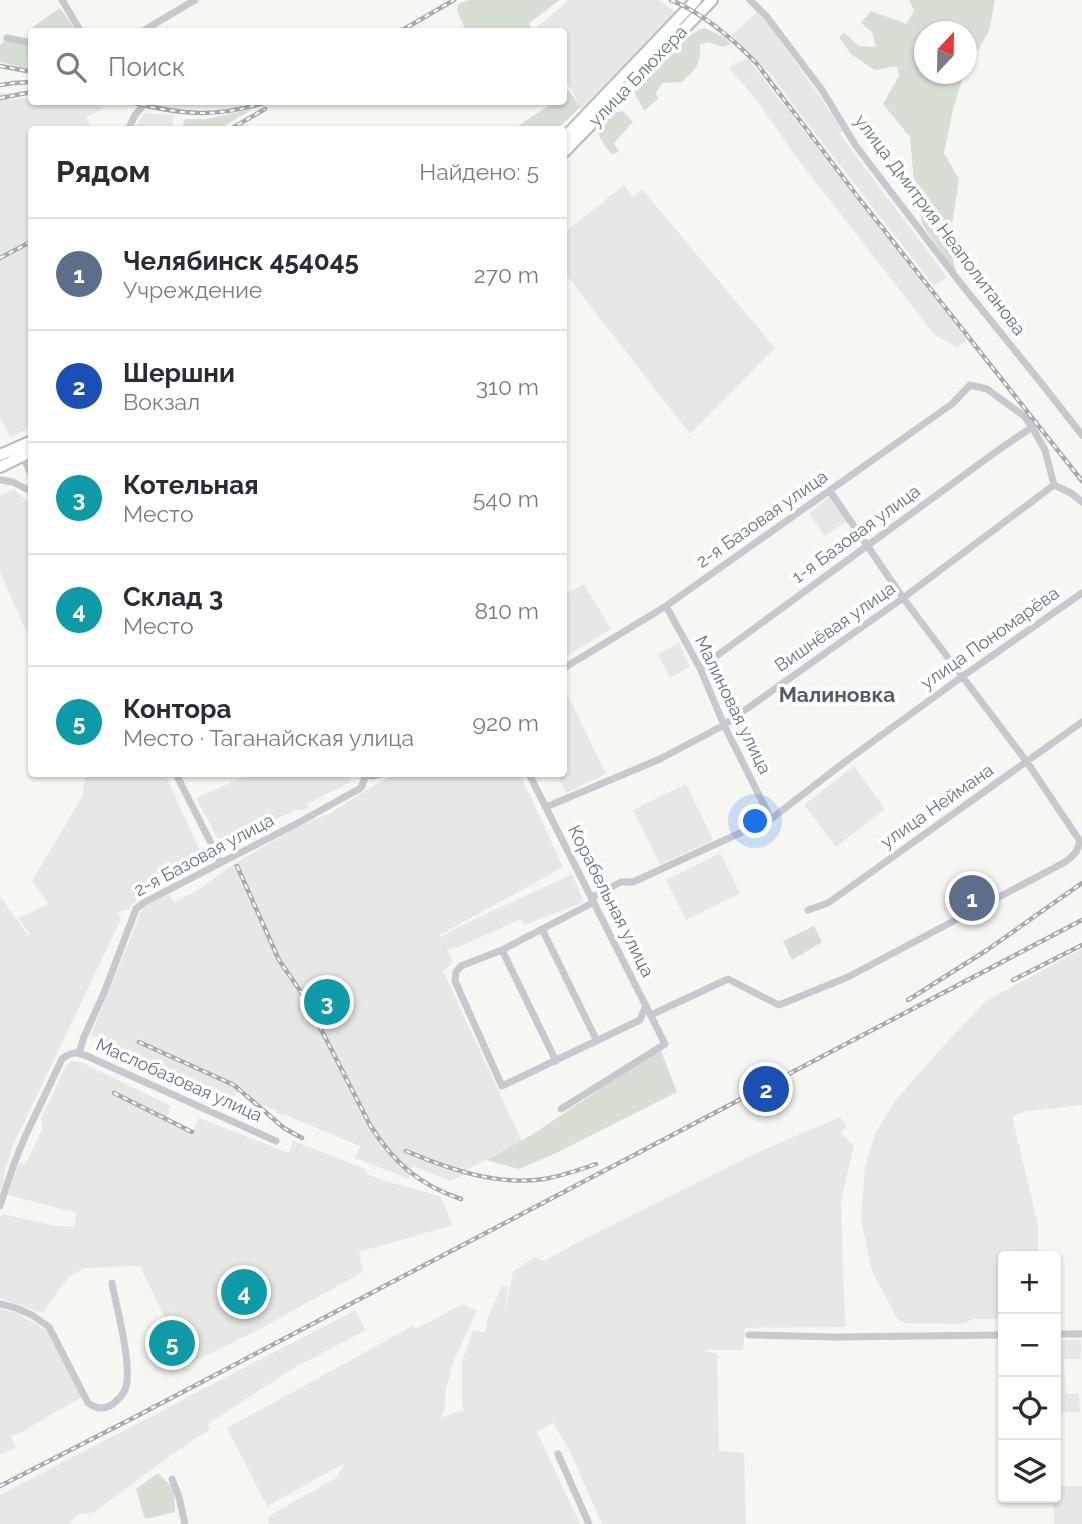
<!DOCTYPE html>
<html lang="ru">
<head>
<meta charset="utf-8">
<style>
  :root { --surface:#fff; --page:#f2f2f3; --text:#2b2b33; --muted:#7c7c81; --line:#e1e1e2; --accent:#1a73e8 }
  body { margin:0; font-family:Raleway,sans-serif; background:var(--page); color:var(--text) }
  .controls { position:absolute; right:21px; bottom:21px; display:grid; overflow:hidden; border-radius:7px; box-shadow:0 2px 5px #0004 }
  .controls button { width:63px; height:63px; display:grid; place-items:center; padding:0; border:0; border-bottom:2px solid var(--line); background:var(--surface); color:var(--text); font:35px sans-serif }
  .compass { position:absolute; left:914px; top:21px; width:63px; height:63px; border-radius:50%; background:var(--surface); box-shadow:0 2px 5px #0004; rotate:22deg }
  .you { position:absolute; left:756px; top:822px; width:24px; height:24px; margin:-18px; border:5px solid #fff; border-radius:50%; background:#1a73e8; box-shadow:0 0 0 10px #1a73e833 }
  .badge { display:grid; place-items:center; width:46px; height:46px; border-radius:50%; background:var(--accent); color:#fff; font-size:23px; font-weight:700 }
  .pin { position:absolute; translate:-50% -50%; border:4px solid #fff; box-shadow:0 2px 7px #0006 }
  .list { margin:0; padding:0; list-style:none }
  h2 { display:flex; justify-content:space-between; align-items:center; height:91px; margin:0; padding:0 28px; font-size:30px }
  h2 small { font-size:23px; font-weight:400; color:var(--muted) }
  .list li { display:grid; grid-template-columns:46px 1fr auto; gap:21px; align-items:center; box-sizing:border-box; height:112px; padding:0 28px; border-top:2px solid var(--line) }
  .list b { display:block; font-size:26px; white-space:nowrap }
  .list p { margin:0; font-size:23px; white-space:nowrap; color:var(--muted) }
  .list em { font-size:23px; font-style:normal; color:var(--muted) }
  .icon { flex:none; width:38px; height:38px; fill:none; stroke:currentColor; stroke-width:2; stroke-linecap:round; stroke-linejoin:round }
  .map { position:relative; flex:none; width:1082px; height:1524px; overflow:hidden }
  .search { position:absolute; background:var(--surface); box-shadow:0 2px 5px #0004; left:28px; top:28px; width:539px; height:77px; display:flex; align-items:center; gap:18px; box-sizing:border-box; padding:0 24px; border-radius:7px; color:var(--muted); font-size:26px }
  .panel { position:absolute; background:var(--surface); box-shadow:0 2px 5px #0004; left:28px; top:126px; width:539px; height:651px; border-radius:7px }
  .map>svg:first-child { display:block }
  .built { fill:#e7e8e6 }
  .green { fill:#d7ded4 }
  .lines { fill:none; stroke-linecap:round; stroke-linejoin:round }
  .primary-casing { stroke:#b7babf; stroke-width:14 }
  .street { stroke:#c6c9cd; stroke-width:7 }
  .primary { stroke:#fff; stroke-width:10 }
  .rail-casing { stroke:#a6abb2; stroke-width:4.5 }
  .rail { stroke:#fff; stroke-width:2; stroke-dasharray:5; stroke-linecap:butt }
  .labels { text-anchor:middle; stroke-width:7; stroke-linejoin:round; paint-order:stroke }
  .street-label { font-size:18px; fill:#647386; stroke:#fff }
  .quarter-label { font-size:21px; font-weight:bold; fill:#525d6a; stroke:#fff }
</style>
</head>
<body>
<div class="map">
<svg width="1082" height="1524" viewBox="0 0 1082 1524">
  <rect width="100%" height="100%" fill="#f6f7f3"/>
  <path class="built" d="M569 0H659L675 12 582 109 564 77V32L537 31 536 28Z
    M757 12 768 24 818 94 842 130 839 133 947 277 934 286 797 110 767 69 764 70 732 35Z
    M748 59 967 340 957 348 934 334 797 158 752 94 729 69 733 64Z
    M0 93H4L8 100 31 97 32 102H100L103 108 86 118 92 129 32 130 31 427 11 437 0 419Z
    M145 113 173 115V129L132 130Z
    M624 185 633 197 642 189 775 348 690 434 564 272V233Z
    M14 489 31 505V643L0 572V496Z
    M830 496 847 521 825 536 809 514Z
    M584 584 611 629 564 658V595Z
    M679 643 690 667 670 678 658 654Z
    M564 688 606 774 566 793 557 774H564Z
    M854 766 885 809 836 847 804 805Z
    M86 774H165L205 862 138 898 129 909 118 912 121 919 10 1152 11 1154 5 1170 3 1185 0 1189V896L28 935 30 934 18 918 49 904 32 881 82 797Z
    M251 774H348L351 782 308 803 306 801 309 808 304 810H295L222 846 196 798Z
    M395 774H520L563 867 440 935V938L448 932 572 874 584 902 524 925 521 919 463 945 447 950 453 962 443 971 522 1141 467 1169 466 1174 450 1181 413 1166 409 1179 355 1158 360 1146 292 1118 284 1114 283 1116 277 1113V1111L259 1104 242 1087 232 1101 91 1035 143 907 168 893 174 903 201 888 229 867 300 825 329 814 363 792Z
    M686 784 713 840 660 865 633 810Z
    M720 853 740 893 686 920 666 880Z
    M1082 949V1105L1026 1111 1012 1116 1038 1225V1256H1003V1319H973L963 1324 905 1323 898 1320 872 1271 861 1219 865 1167 875 1134 895 1101 947 1042 986 1001Z
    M74 1061 81 1062 171 1106 166 1120 191 1134 199 1118 289 1153 293 1141 366 1169 367 1174 382 1180 440 1196 453 1225 359 1252 363 1272 258 1330 178 1369 169 1353 165 1343 174 1337 140 1266 83 1268 70 1277 60 1288 43 1313 0 1298V1217L3 1214 55 1226 74 1227 77 1213 8 1195 19 1162 24 1165 27 1161 42 1130 41 1118 66 1066 70 1062Z
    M840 1117 847 1126 841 1133 854 1146 841 1200 845 1327 745 1328 743 1350H702L717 1354 719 1451 744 1453 746 1524H602L569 1449 552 1421V1423L537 1432 580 1524H270L268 1519 272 1514 336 1478 345 1463 267 1506 227 1428 413 1326 416 1329 462 1304 477 1311 453 1362 446 1390 444 1411 440 1418 464 1410 462 1405V1362L473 1330 485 1332 487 1320 502 1286 508 1287 504 1317 513 1272 535 1257 544 1261 576 1243 758 1152Z
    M0 1309 17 1313 49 1332 84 1396 18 1434 11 1436 16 1447 0 1455Z
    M355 1310 366 1330 292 1369 208 1424 210 1429 170 1456 94 1512 78 1515 69 1524H0V1495Z
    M1056 1340H1081V1359H1064L1066 1394 1079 1393 1080 1412 1056 1413Z
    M1056 1486H1082V1524H1054V1498H1056Z"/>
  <path class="green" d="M469 0H560L529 23 532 31H466L457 11 458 4Z
    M909 0H995L989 31 967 69V32H925V74H964L953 109 944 153 959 179 949 243 957 275 922 224 914 183 910 137 883 104 899 76 897 66 875 70 852 55 839 37 844 33 859 46 876 47 872 32 861 23 871 11 906 24 914 11Z
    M60 8 76 31 32 32 31 38H29L33 27Z
    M704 28 725 37 730 44 724 47 708 42 700 44C700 67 698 66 682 82L662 83 656 93 658 99 644 111 633 90C654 68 675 39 704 28Z
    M5 40 31 47V70L0 62V45Z
    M569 91 581 107 557 129H513L554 102H564V95Z
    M253 109 219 129H182L185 119H207Z
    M623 111 633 122 614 143 619 152 612 154C606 148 594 133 599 123 599 122 606 114 606 114Z
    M814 926 822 942 792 960 783 941Z
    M660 1049 677 1092 554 1154 519 1169 486 1160 530 1136Z
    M158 1473 174 1489 175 1512 145 1519 136 1489Z"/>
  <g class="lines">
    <g class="primary-casing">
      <path id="primary" d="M564 138 696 0
        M564 152 712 0
        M0 455 32 441
        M0 467 32 451"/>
    </g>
    <path class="street" d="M62 0 81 32
      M750 0 767 17 822 90 856 146 958 280 1042 384 1082 435
      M141 32 195 0
      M7 38 32 43
      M128 130 135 115 146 102
      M23 456 32 476
      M0 480 13 482 32 492
      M666 606 700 668 724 725 771 819
      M564 668 666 606 952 404 970 385 987 389 1024 416 1032 427 1045 450 1054 485 1071 493 1082 502
      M700 668 997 451 1032 427
      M176 774 221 863
      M362 774 372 776 380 774
      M529 774 665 1044 561 1109
      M546 807 660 759 724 725 903 598 1054 485
      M592 897 621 882H633L771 819 846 761 963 676 1082 593
      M594 902 502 950 461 966 456 972 455 981 502 1086 640 1020 646 1005
      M808 910 828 903 1082 722
      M542 929 597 1041
      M502 950 556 1061
      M651 1015 728 979 779 1005 848 977 1065 862C1073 856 1078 852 1080 841L1027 762 903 598 830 491
      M79 1053 84 1037 104 993 136 909 143 903 296 824 350 794 361 788 366 775
      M0 1206 15 1161 24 1139 62 1059C72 1051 77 1052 89 1057L276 1141
      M0 1304 16 1308 32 1315 49 1327 88 1403C97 1409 104 1410 113 1404 117 1401 122 1395 124 1392 135 1373 116 1306 112 1283
      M1056 1334H1082
      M749 1335 835 1337 1003 1335
      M558 1454 589 1524
      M172 1479 179 1497 185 1524"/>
    <use href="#primary" class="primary"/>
    <g class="rail-casing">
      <path id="rail" d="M671 0C704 14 732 38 757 64L858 197 1082 481
        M399 32 454 0
        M0 66 32 72
        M0 85 14 83 32 82
        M0 98 32 92
        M131 102C181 115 217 118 267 102
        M229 130 265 109
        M0 258 32 241
        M237 866 279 960 305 998 370 1125C393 1162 419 1185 461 1199
        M1013 980 1082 945
        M908 1000 987 950 1082 883
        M139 1042 234 1085 284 1128 302 1138
        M114 1093 192 1132
        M406 1151C449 1169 496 1186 544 1179 562 1176 579 1170 596 1164
        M0 1486 135 1417 1082 920"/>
    </g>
    <use href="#rail" class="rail"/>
  </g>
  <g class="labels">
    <g class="street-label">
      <text transform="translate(638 76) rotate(-46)" y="6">улица Блюхера</text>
      <text transform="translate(940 225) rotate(53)" y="6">улица Дмитрия Неаполитанова</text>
      <text transform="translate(762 519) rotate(-35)" y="6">2-я Базовая улица</text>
      <text transform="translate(856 534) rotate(-36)" y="6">1-я Базовая улица</text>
      <text transform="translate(835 627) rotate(-35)" y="6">Вишнёвая улица</text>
      <text transform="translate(990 638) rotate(-35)" y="6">улица Пономарёва</text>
      <text transform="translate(733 705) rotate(64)" y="6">Малиновая улица</text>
      <text transform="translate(937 806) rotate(-35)" y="6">улица Неймана</text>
      <text transform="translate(204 855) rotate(-28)" y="6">2-я Базовая улица</text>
      <text transform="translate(611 901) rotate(63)" y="6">Корабельная улица</text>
      <text transform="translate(179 1080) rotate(24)" y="6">Маслобазовая улица</text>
    </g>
    <g class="quarter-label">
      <text x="837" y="702">Малиновка</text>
    </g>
  </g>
</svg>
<div class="controls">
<button>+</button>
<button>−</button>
<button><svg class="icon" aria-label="locate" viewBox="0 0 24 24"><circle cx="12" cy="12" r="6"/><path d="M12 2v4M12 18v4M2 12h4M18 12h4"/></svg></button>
<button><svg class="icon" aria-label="layers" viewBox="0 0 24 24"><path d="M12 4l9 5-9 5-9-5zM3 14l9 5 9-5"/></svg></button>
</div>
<svg class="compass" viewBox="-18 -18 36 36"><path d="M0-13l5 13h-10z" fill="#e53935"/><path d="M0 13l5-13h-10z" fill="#7c7c81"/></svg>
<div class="you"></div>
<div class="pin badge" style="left:972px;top:898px;background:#5c6f8a">1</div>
<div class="pin badge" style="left:766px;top:1089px;background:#1a4fb4">2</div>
<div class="pin badge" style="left:327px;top:1002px;background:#0f9aa8">3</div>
<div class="pin badge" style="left:244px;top:1292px;background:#0f9aa8">4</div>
<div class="pin badge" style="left:172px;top:1343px;background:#0f9aa8">5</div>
<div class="search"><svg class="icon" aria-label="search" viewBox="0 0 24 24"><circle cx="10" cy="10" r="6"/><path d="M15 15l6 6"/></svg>Поиск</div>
<section class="panel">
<h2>Рядом<small>Найдено: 5</small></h2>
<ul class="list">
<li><span class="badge" style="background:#5c6f8a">1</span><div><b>Челябинск 454045</b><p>Учреждение</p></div><em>270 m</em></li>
<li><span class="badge" style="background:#1a4fb4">2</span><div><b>Шершни</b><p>Вокзал</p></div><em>310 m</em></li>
<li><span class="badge" style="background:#0f9aa8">3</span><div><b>Котельная</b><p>Место</p></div><em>540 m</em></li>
<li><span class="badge" style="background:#0f9aa8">4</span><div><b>Склад 3</b><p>Место</p></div><em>810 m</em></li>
<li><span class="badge" style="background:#0f9aa8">5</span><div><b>Контора</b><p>Место · Таганайская улица</p></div><em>920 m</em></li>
</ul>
</section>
</div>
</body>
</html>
